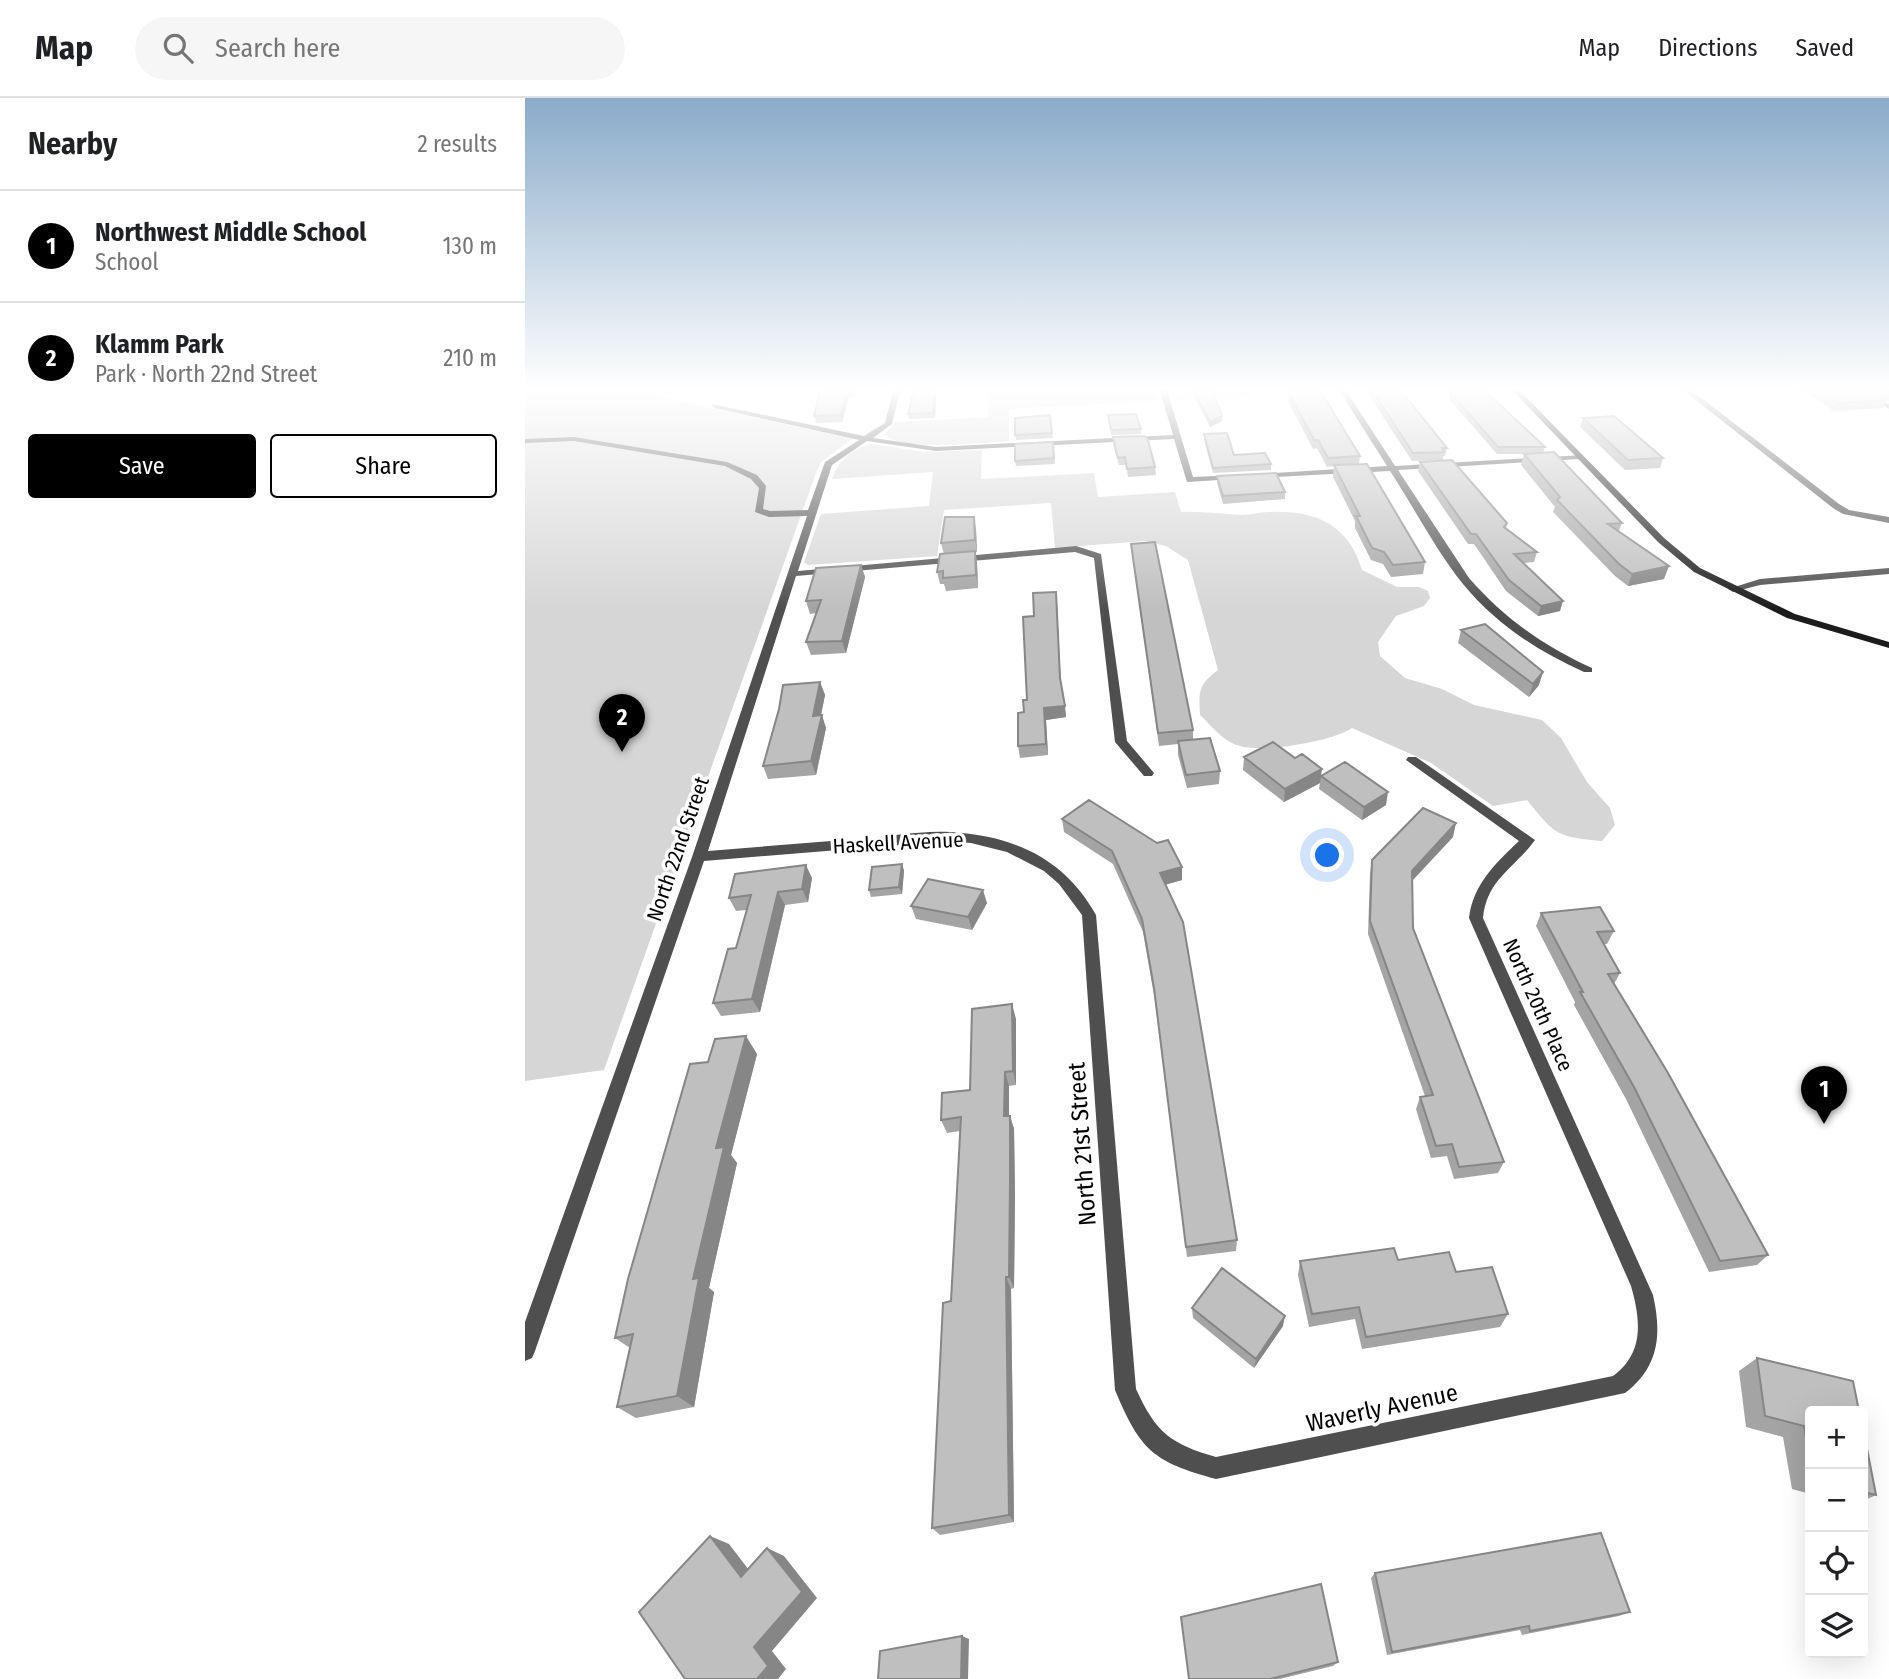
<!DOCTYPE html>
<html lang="en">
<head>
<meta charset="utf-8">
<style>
  :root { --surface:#fff; --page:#f6f6f6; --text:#202124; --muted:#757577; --line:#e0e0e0; --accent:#000 }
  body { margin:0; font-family:"Fira Sans Condensed",sans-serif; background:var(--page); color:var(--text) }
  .controls { position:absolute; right:21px; bottom:21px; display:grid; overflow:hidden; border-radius:7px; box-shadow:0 7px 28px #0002 }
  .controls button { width:63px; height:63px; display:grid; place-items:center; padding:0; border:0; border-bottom:2px solid var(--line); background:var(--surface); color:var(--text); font:35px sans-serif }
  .you { position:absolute; left:803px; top:758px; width:24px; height:24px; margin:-18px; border:5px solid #fff; border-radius:50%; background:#1a73e8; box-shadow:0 0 0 10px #1a73e833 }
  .badge { display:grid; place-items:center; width:46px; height:46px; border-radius:50%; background:var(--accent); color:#fff; font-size:23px; font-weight:700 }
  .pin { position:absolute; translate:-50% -58px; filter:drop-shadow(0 2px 4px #0008) }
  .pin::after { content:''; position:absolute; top:37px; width:24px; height:21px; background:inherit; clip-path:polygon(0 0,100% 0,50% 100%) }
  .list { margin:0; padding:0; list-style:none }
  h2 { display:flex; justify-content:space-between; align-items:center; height:91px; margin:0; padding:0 28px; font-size:30px }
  h2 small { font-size:23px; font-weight:400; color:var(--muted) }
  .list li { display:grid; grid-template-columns:46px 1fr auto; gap:21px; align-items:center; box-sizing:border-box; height:112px; padding:0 28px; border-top:2px solid var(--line) }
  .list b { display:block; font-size:26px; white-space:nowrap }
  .list p { margin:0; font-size:23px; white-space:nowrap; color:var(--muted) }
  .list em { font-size:23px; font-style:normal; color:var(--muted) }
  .actions { display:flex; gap:14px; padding:21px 28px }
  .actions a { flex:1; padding:16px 0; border:2px solid var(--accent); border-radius:7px; text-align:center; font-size:24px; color:var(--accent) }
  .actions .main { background:var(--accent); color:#fff }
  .icon { flex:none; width:38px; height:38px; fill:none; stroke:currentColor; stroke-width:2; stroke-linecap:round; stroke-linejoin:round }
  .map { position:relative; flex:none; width:1364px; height:1581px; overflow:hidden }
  header { display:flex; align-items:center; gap:42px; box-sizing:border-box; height:98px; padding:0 35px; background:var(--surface); border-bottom:2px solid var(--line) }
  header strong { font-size:33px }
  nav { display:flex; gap:38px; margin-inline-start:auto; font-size:24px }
  .search { width:490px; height:63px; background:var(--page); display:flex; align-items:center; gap:18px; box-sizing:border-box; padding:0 24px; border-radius:38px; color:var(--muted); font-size:26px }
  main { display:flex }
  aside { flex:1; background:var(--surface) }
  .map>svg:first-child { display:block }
  .green { fill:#d6d6d6 }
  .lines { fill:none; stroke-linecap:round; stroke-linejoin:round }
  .street { fill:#4f4f4f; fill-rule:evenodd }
  .secondary { fill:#1c1c1c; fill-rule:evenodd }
  .wall { fill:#a4a4a4 }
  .shaded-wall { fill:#868686 }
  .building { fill:#bfbfbf; stroke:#868686; stroke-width:2 }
  .labels { text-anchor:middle; stroke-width:7; stroke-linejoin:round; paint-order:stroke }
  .street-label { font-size:21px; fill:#000; stroke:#fff }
  .near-street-label { font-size:24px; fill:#000; stroke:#fff }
</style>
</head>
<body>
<header>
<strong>Map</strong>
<div class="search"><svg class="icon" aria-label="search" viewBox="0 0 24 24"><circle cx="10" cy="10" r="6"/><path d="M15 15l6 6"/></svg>Search here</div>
<nav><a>Map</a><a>Directions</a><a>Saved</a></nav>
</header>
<main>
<aside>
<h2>Nearby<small>2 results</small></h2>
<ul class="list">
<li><span class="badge">1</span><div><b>Northwest Middle School</b><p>School</p></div><em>130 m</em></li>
<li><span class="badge">2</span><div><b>Klamm Park</b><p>Park · North 22nd Street</p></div><em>210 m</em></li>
</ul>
<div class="actions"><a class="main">Save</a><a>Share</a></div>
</aside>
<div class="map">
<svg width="1364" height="1581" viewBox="0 0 1364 1581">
  <rect width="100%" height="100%" fill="#fff"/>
  <path class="green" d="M0 289H156L137 299 327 341 296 364 292 372 79 972 0 983Z
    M463 289H628L632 303 484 311V343C457 345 378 353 359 337L369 324 463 319Z
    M646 289H724L728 299 650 302Z
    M347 346 399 354 457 352 456 381 569 375 573 399 650 394 656 414C677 413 696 416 716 417 725 417 734 414 744 414 789 412 823 425 837 472L872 489H894L903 493 905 500 899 508 871 518 853 544 855 558 880 580 917 591 949 607 1017 622 1036 640 1062 684 1085 710 1090 727 1077 743C1032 739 1030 737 1002 702L968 708 906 665 827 630C806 644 731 657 709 646 695 640 686 627 675 617 674 593 673 587 693 572L663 462 641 448 620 443 530 450 526 405 419 412 412 458 283 467 279 464 296 416 404 408 408 374 307 381C313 363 328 349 347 346Z"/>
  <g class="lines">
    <path class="street" d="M369 289H376L367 326 348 340 411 349 648 337 634 289H641L668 379 710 377 714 379 710 381 662 384 649 341 411 353 342 343 307 367 273 473 551 448 576 456 602 643 629 675 627 678H619L590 644 569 460 550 454 271 478 183 753C232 749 282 745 331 741 362 739 396 732 426 734 490 738 540 761 571 817L611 1291C631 1335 646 1346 691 1359L1088 1278C1119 1255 1116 1223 1106 1188L944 820C948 786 971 765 994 743L881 662 883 659H891L1010 742C989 771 962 781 958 820L1128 1197C1137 1237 1134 1269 1100 1295L691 1381C628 1364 615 1352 590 1292L557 817 534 786 519 773 482 754 446 745 424 743 179 763 10 1253 7 1260 0 1263V1224L167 759 282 418 244 419 230 414 234 390 226 381 200 368 49 343 0 345V341L49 339 202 364 232 377 241 388 238 411 245 413 283 412 300 364 334 342 190 310 187 306 339 338 360 325Z
      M812 289H819L870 368 1057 357V361H1054L873 372 944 480C979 520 1018 548 1067 570V574H1059C1012 553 971 526 938 486 912 454 888 408 865 373L731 380V376H734L862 368Z
      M1154 289H1162L1314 406 1324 412 1364 419V425L1318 416 1308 410Z
      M1328 289H1336L1364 306V311Z
      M1364 470V476L1235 487 1208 494 1203 491 1235 481Z"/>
    <path class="secondary" d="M984 289H991L1139 440 1175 470 1270 516 1364 544V550L1262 520 1169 474 1133 444Z"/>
  </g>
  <path class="wall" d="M296 289H334L330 298 324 299 317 324 291 325 289 318Z
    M390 289H412L410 320 384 321 383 316Z
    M664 289H686L697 323 685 329Z
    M761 289H793L835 358 834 366 900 464 898 476 866 479 858 466 846 462 830 430V423L808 379 809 368 802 369 792 350 788 351 763 303 761 296Z
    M841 289H873L922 350 920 358H918V362L887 363 840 291Z
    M1265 289H1340L1362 302 1358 310 1309 313 1280 294H1272Z
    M1342 289H1364V303Z
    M925 294 1020 349 1018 355 1097 425 1094 433 1139 481 1103 488 1090 478 1028 414 1030 409 996 367 999 356H972L924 301Z
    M525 317 528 340 491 342 490 337Z
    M583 317 616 331V336L586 337Z
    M1058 320 1138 360 1135 370 1100 372 1055 329Z
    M679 336 709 357 746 366V372L688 375 679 342Z
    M588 339 630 369 631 377 603 379 601 367H594L588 347Z
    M528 344 530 366 491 368 490 363Z
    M895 364 982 425 981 430 1012 454 1009 464 999 465 1035 513 1013 518 981 493 949 446H943L893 373Z
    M692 378 760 394V401L698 406 692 385Z
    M451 431 452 454H450L452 465 453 490 421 493 419 486H415L412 474 419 456 416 445Z
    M606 446 668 632V642L695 673 694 686 662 690 653 657V646L634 648Z
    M336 467 340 479 321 555 286 557 281 544 291 515 285 516 281 503Z
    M531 494 536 588 541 619 521 622 523 657 495 660 493 648 502 602 509 518Z
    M936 532 1014 587 1004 599 933 545Z
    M295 584 300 597 296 617 301 630 291 677 243 681 238 668Z
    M719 659 770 660 796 678 861 707 837 722 794 691 795 685 759 704 718 672Z
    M537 721 657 769V782L640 787 712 1142 711 1153 662 1159 630 903 618 834 588 766 539 734Z
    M928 739 887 783 888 830 979 1064 973 1075 929 1081 922 1058 906 1060 891 1011 895 999 900 998 843 836 845 775 847 762Z
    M377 766 379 773 377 796 346 799 344 792Z
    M287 780 283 804 260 807 235 914 196 918 188 905 211 850 222 812 211 813 204 800Z
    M462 805 447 832 391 821 386 808Z
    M1016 815 1089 833 1082 846H1079L1095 875 1089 886 1243 1157 1232 1167 1184 1174 1101 1001 1049 907 1050 904 1011 828Z
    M491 921V987L484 988V1018H485L489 1031 490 1097 489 1190 486 1191 489 1424 415 1437 407 1430 426 1203 435 1033 422 1035 416 1022 445 992Z
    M232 956 206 1057 212 1065 184 1190 189 1194 169 1309 111 1320 92 1309 105 1250 90 1240 183 964Z
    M873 1162 931 1174 983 1216 975 1229 837 1251 830 1221 784 1229 773 1177 775 1163Z
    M667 1210 758 1228 729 1270 668 1220Z
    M1232 1260 1285 1313V1396L1267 1391 1258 1339 1221 1329 1214 1273Z
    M1338 1330 1351 1397 1338 1403Z
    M850 1475 1105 1514 1094 1518 997 1537 995 1532 862 1557 846 1480Z
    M813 1564 808 1568 755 1581H664Z"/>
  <path class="shaded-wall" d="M329 289H334L330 298 328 292Z
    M410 289H412L410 320 408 315Z
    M323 292 324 299 317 324 315 317Z
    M697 318V323L685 329V324Z
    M449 419 451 431 452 454 450 442Z
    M450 453 452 465 453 490 451 477Z
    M336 467 340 479 321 555 317 543Z
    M1144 468 1139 481 1103 488 1107 476Z
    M531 494 532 505 536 591 535 580Z
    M1038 503 1035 513 1013 518 1016 508Z
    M1018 574 1014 587 1004 599 1008 586Z
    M295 584 300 597 293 631 288 618Z
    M540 608 541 619 521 622 523 657 521 646 519 610Z
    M297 617 301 630 291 677 286 663Z
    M797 671 795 685 759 704 760 691Z
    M863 694 861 707 837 722 839 709Z
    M931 725 928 739 884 786 887 773Z
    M377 766 379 773 377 796 374 789Z
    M281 767 287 780 283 804 277 791Z
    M657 769V782L635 788V775Z
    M458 792 462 805 447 832 443 819Z
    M253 794 260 807 235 914 227 901Z
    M487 906 491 921V987L488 973Z
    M221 938 232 956 206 1057 212 1065 184 1190 189 1194 169 1309 152 1298 168 1181 191 1050Z
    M480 974 484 988V1032L479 1018Z
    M485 1018 489 1031 490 1097 489 1190 484 1179Z
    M481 1179 486 1191 489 1424 484 1417Z
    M760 1218 758 1228 729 1270 731 1261Z
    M185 1438 204 1446 234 1485 216 1479Z
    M242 1450 259 1458 292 1500 247 1553 261 1571 253 1581H232L229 1549Z
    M437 1538 444 1541 443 1581H436Z"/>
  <path class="building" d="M296 289H329L328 292H323L315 317 289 318Z
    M390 289H410L408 315 383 316Z
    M667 289H686L697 318 685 324Z
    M762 289H793L835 358 803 360 793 342H789L764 295Z
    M845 289H873L922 350H917L919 354 888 355Z
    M1289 289H1340L1362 302 1313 305Z
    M959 292 1020 349H973L925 294Z
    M611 316 616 331 586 332 583 317Z
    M525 317 527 335 490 337V320Z
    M1089 318 1138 360 1103 362 1058 320Z
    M702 335 709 357 740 355 746 366 688 370 679 336Z
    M619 338 623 342 630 369 602 371 600 359 593 360 588 339Z
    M528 344 529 360 490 363V346Z
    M1029 354 1097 425 1083 426 1144 468 1107 476 1094 466 1032 402 1035 399 999 356Z
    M927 362 982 425 979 429 1012 454 989 456 1038 503 1016 508 984 482 951 436H946L895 364Z
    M842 366 900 464 868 467 859 454 847 450 831 418H835L809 367Z
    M751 375 760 394 698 398 692 378Z
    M420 419H449L450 442 416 445Z
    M630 444 668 632 633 635 606 446Z
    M450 453 451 477 418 480V473L412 474 415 456Z
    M336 467 317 543 281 544 296 502 281 503 291 470Z
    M531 494 535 580 540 608 519 610 521 646 493 648V615L499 614 498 602H502L498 519 509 518 508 495Z
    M960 526 1018 574 1008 586 936 532Z
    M295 584 288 618 297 617 286 663 238 668 254 611 258 587Z
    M685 640 695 673 661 677 653 643Z
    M748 644 770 660 777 656 797 671 760 691 719 659Z
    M820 664 863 694 839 709 796 678Z
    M564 702 632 745 643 742 657 769 635 775 658 824 712 1142 661 1149 629 890 617 821 587 753 537 721Z
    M898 710 931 725 887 773 888 830 979 1064 934 1069 927 1046 911 1048 895 999 908 997 845 823 847 762Z
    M377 766 374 789 344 792 347 769Z
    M281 767 277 791 253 794 227 901 188 905 203 851 211 850 226 797 204 800 210 776Z
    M403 781 458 792 443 819 386 808Z
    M1075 809 1089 833 1072 834 1095 875 1083 876 1143 975 1243 1157 1195 1163 1109 989 1055 894H1058L1016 815Z
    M487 906 488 973 480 974 479 1018H485V1084L484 1179H481L484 1417 407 1430 418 1205 426 1203 436 1019 416 1022 417 995 445 992 447 911Z
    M221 938 191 1050 199 1049 168 1181 174 1180 152 1298 92 1309 108 1236 90 1240 103 1181 165 966 183 964 190 941Z
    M869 1150 873 1162 924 1154 931 1174 967 1169 983 1216 841 1239 834 1209 787 1216 775 1163Z
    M697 1170 760 1218 731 1261 667 1210Z
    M1232 1260 1328 1283 1334 1313H1285V1365L1279 1328 1240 1318Z
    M1338 1330 1351 1397 1338 1394Z
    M1076 1435 1105 1514 1005 1533 1004 1528 867 1554 850 1475Z
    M185 1438 216 1479 242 1450 277 1494 229 1549 243 1568 232 1581H160L114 1514Z
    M796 1486 813 1564 745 1581H664L656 1519Z
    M437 1538 436 1581H353L355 1553Z"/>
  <linearGradient id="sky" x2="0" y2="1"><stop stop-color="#8aabca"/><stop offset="0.57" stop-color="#fff"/><stop offset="1" stop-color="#fff" stop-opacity="0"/></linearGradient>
  <rect width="1364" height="511" fill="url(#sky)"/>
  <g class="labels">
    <g class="street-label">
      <text transform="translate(373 745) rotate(-3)" y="7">Haskell Avenue</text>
      <text transform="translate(153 751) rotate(-71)" y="7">North 22nd Street</text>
      <text transform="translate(1013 907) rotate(66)" y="7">North 20th Place</text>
    </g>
    <g class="near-street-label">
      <text transform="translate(557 1046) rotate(-94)" y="8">North 21st Street</text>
      <text transform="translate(857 1310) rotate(-12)" y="8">Waverly Avenue</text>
    </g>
  </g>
</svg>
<div class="controls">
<button>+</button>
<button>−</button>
<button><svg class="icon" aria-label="locate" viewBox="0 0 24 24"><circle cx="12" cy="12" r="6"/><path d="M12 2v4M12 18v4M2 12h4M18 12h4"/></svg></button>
<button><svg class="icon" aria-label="layers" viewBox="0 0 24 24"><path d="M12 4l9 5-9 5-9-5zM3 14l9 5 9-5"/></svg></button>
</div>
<div class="you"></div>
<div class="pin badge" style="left:1299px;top:1026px">1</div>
<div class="pin badge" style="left:97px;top:654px">2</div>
</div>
</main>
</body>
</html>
